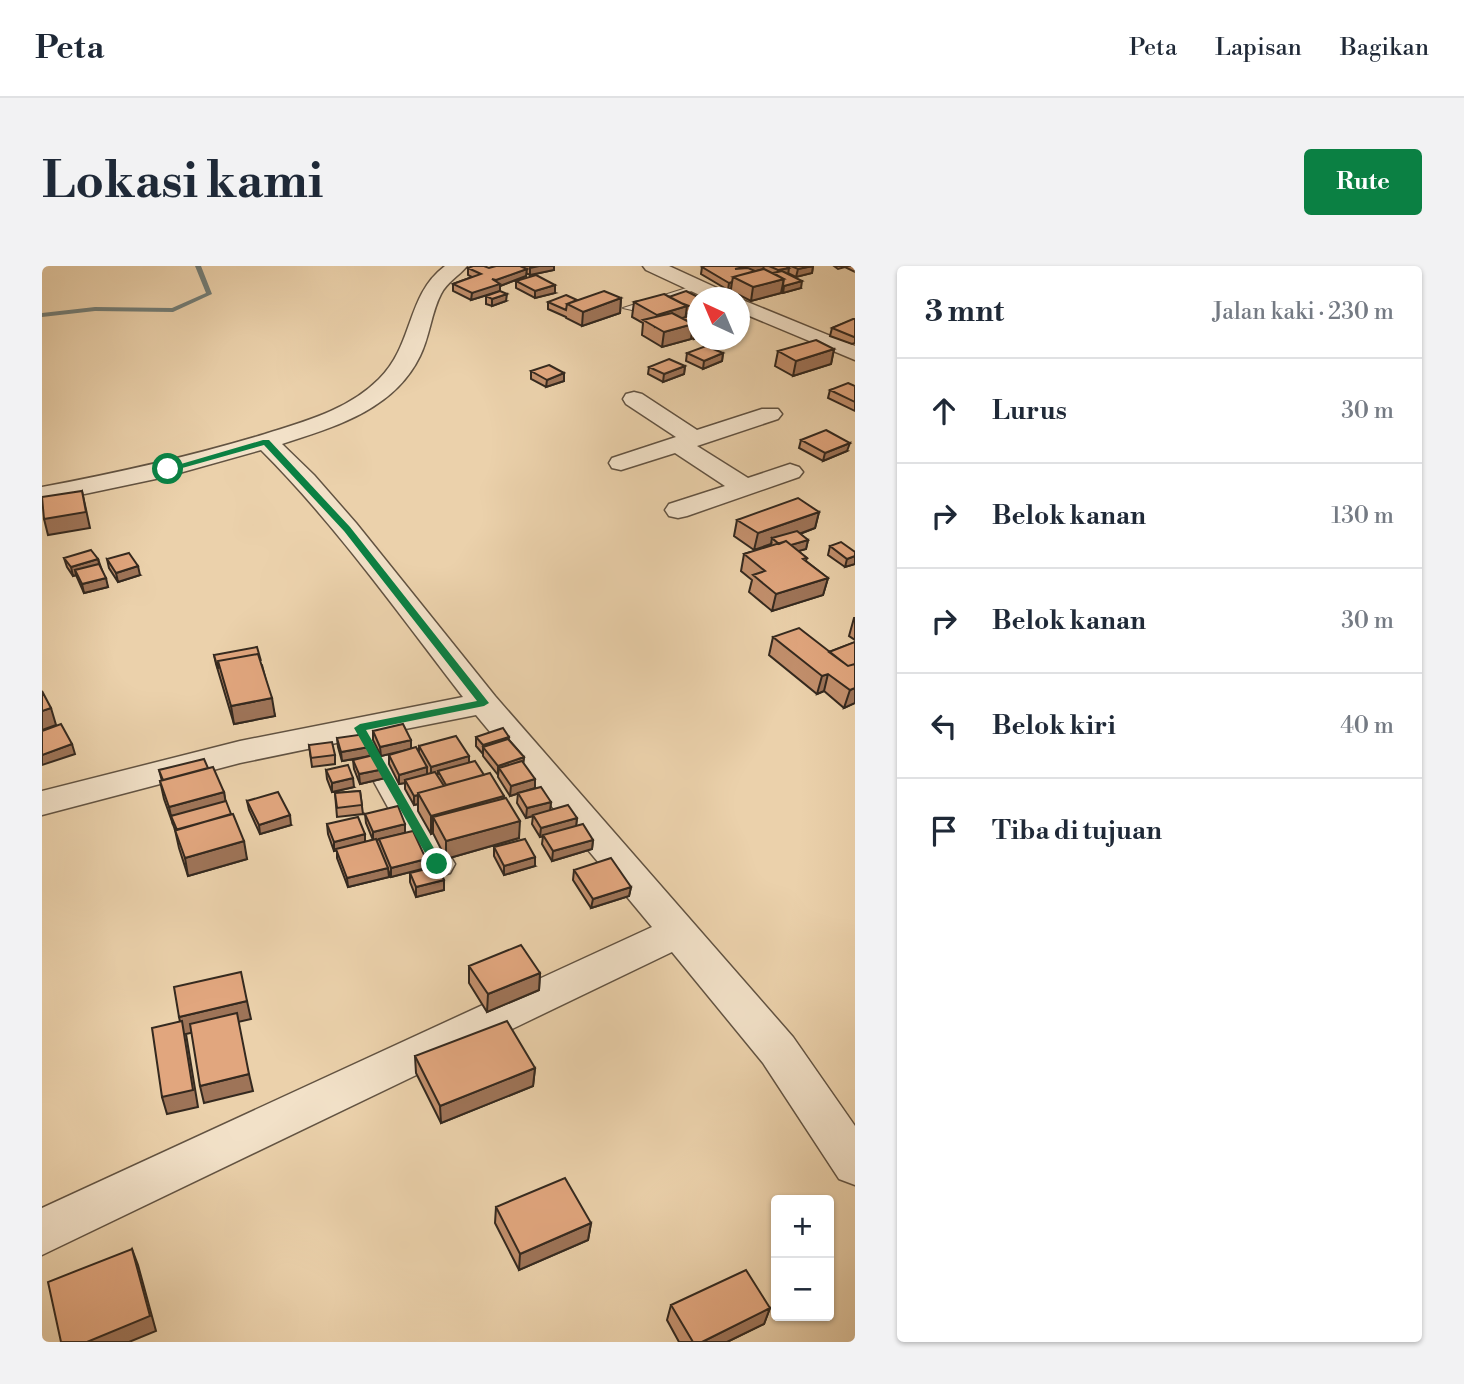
<!DOCTYPE html>
<html lang="id">
<head>
<meta charset="utf-8">
<style>
  :root { --surface:#fff; --page:#f2f2f3; --text:#1f2937; --muted:#747a83; --line:#e0e1e3; --accent:#0b8043 }
  body { margin:0; font-family:"Libre Bodoni",serif; background:var(--page); color:var(--text) }
  .controls { position:absolute; right:21px; bottom:21px; display:grid; overflow:hidden; border-radius:7px; box-shadow:0 2px 5px #0004 }
  .controls button { width:63px; height:63px; display:grid; place-items:center; padding:0; border:0; border-bottom:2px solid var(--line); background:var(--surface); color:var(--text); font:35px sans-serif }
  .compass { position:absolute; left:645px; top:21px; width:63px; height:63px; border-radius:50%; background:var(--surface); box-shadow:0 2px 5px #0004; rotate:316deg }
  .stop { position:absolute; width:21px; height:21px; margin:-16px; border:5px solid #0b8043; border-radius:50%; background:#fff }
  .stop.end { background:#0b8043; border-color:#fff; box-shadow:0 2px 7px #0008 }
  .list { margin:0; padding:0; list-style:none }
  h2 { display:flex; justify-content:space-between; align-items:center; height:91px; margin:0; padding:0 28px; font-size:30px }
  h2 small { font-size:23px; font-weight:400; color:var(--muted) }
  .list li { display:grid; grid-template-columns:46px 1fr auto; gap:21px; align-items:center; box-sizing:border-box; height:105px; padding:0 28px; border-top:2px solid var(--line) }
  .list b { display:block; font-size:26px; white-space:nowrap }
  .list em { font-size:23px; font-style:normal; color:var(--muted) }
  .icon { flex:none; width:38px; height:38px; fill:none; stroke:currentColor; stroke-width:2; stroke-linecap:round; stroke-linejoin:round }
  .map { position:relative; flex:none; width:813px; height:1076px; overflow:hidden; border-radius:7px }
  header { display:flex; align-items:center; gap:42px; box-sizing:border-box; height:98px; padding:0 35px; background:var(--surface); border-bottom:2px solid var(--line) }
  header strong { font-size:33px }
  nav { display:flex; gap:38px; margin-inline-start:auto; font-size:24px }
  .intro { display:flex; align-items:center; justify-content:space-between; box-sizing:border-box; height:168px; padding:0 42px }
  h1 { margin:0; font-size:49px }
  .button { padding:18px 32px; border-radius:7px; background:var(--accent); color:#fff; font-size:24px; font-weight:700 }
  main { display:flex; gap:42px; padding:0 42px }
  aside { flex:1; background:var(--surface); border-radius:7px; box-shadow:0 2px 5px #0004 }
  .map>svg:first-child { display:block }
  .lines { fill:none; stroke-linecap:round; stroke-linejoin:round }
  .stream { fill:#727d77; fill-rule:evenodd }
  .service-casing { stroke:#625342; stroke-width:2 }
  .minor-casing { stroke:#625342; stroke-width:3 }
  .service { fill:#f2e1c8; fill-rule:evenodd }
  .minor { fill:#f2e1c8; fill-rule:evenodd }
  .wall { fill:#c28f6c; stroke:#34291f; stroke-width:2 }
  .shaded-wall { fill:#9e7458; stroke:#34291f; stroke-width:2 }
  .building { fill:#e1a67e; stroke:#34291f; stroke-width:2 }
  .route { fill:#0b8043 }
</style>
</head>
<body>
<header>
<strong>Peta</strong>
<nav><a>Peta</a><a>Lapisan</a><a>Bagikan</a></nav>
</header>
<div class="intro"><h1>Lokasi kami</h1><a class="button">Rute</a></div>
<main>
<div class="map">
<svg width="813" height="1076" viewBox="0 0 813 1076">
  <rect width="100%" height="100%" fill="#ebd1ab"/>
  <filter id="stains"><feTurbulence type="fractalNoise" baseFrequency=".00286" numOctaves="4"/><feColorMatrix values="0 0 0 0 .2 0 0 0 0 .09 0 0 0 0 .02 0 0 0 .5 -.17"/></filter>
  <radialGradient id="worn" r=".72"><stop offset=".6" stop-color="#630" stop-opacity="0"/><stop offset="1" stop-color="#630" stop-opacity=".3"/></radialGradient>
  <g class="lines">
    <path class="stream" d="M153 0H159L170 28 131 46 53 45 0 51V47L53 41 130 42 164 27Z"/>
    <g class="service-casing">
      <path id="service" d="M654 19 662 21 590 44 581 42Z"/>
    </g>
    <g class="minor-casing">
      <path id="minor" d="M403 0H425C417 10 405 16 399 28 389 47 388 70 378 90 352 144 292 161 240 178L272 209 314 257 453 430 751 771 813 860V919L797 913 721 797 630 686 0 989V942L610 661 434 449 338 468 413 598 408 607 395 611 382 607 309 474 198 497 0 549V525L198 475 421 431C356 347 294 259 219 184L123 211 0 237V221C75 207 150 190 223 168 264 155 306 144 337 113 372 79 364 29 403 0Z
        M601 0H627L688 28 691 32H664L604 4Z
        M698 33 813 80V94L698 46Z
        M592 126 600 128 655 164 720 143H736L740 148 736 153 655 180 706 212 748 198 757 201 761 206 757 211 645 250 636 252 627 250 623 244 627 238 683 220 633 187 579 204 570 202 567 197 570 192 634 171 584 138 581 133 584 128Z"/>
    </g>
    <use href="#service" class="service"/>
    <use href="#minor" class="minor"/>
  </g>
  <path class="wall" d="M454 0H512V4L488 9 484 7V10L458 20V25L429 34 411 25V18L430 11 426 9V2H447Z
    M663 0H771L770 7 754 11 746 7V8L759 22 741 27 740 26 739 27 709 35 689 25V23L686 24 659 8 660 1Z
    M792 0H813V6L803 1 796 3Z
    M474 15 513 27 493 32 474 22Z
    M444 30 464 35 450 40 444 38Z
    M627 31 655 32V51L644 47V51L655 52V72L652 73 649 72V73L620 81 600 69 601 57 590 51 592 36Z
    M579 32 578 47 540 60 524 52V51L506 43V36Z
    M813 53V77L810 78 788 70 790 62Z
    M792 83 789 98 751 110 733 100 736 85Z
    M645 87H681L680 95 661 103 644 95Z
    M643 100 642 108 621 116 606 108 607 101Z
    M489 105 522 107V115L504 121 489 113Z
    M813 120V145L786 132 788 124Z
    M759 174 805 185 781 195 757 182Z
    M777 246 773 262 758 268 766 274 764 283 756 285 765 292 764 295 786 312 781 329 730 345 707 326 710 314 699 305 702 288 728 280 729 278 712 284 692 270 695 254Z
    M788 280 813 286V298L803 301 786 289Z
    M22 292 56 293 66 321 42 327 34 309 31 310 25 301Z
    M65 293 98 309 76 316 67 302Z
    M812 352H813V374L807 370Z
    M731 371 787 386 813 376V437L802 442 782 425 775 428 727 389Z
    M172 389 220 399 233 450 192 458 174 398Z
    M331 465 369 474V483L377 487V480L427 497 442 509 462 532 477 572 404 593 391 567 389 568 376 545V538L372 539 363 523V517L357 518 347 498V489L362 484 339 490 331 474Z
    M434 471 467 474 482 491 481 497 493 522 468 530 456 511V509L441 490V488L434 480Z
    M295 472 327 481 328 490 300 495 296 481Z
    M267 479 293 489V498L270 501Z
    M311 494 343 512 318 518 312 503Z
    M166 502 182 526 183 535 205 593 146 610 137 582 133 564 122 533 118 515H120L117 504Z
    M284 504 312 521 290 526 285 513Z
    M318 525 321 548 295 551 293 527Z
    M476 527 509 536 508 544 535 552 534 560 551 574 550 583 510 595 500 578 501 570 498 571 490 558 491 550 484 552 475 537Z
    M205 535 249 559 218 568 207 544Z
    M323 548 363 567 384 593V602L349 611 346 604 347 611 306 621 295 592V584L292 585 286 568 285 558 323 568V576L331 574 324 557Z
    M452 581 493 600 462 609 452 590Z
    M532 604 589 621 587 630 549 642 531 614Z
    M368 607 402 614V624L374 631 368 616Z
    M427 700 498 707 497 724 445 746 427 717Z
    M373 790 493 802 491 820 399 857 374 807Z
    M454 941 549 957 546 974 477 1004 453 957Z
    M629 1039 728 1042 722 1058 685 1076H637L625 1054Z"/>
  <path class="shaded-wall" d="M497 0H512V4L488 9V2Z
    M706 0H722L721 3 692 11 693 3Z
    M771 0 770 7 754 11 756 3Z
    M747 2 746 9 735 12 736 4Z
    M485 3 484 10 458 20V25L429 34 430 27 454 14Z
    M742 13 739 27 709 35 711 21Z
    M760 15 759 22 741 27 742 20Z
    M690 16 689 23 686 24 687 17Z
    M513 19V27L493 32V25Z
    M465 28 464 35 450 40V33Z
    M579 32 578 47 540 60 541 46Z
    M645 40 643 55 613 61 615 49Z
    M651 58 649 73 620 81 622 66Z
    M655 65V72L652 73 653 66Z
    M792 83 789 98 751 110 754 95Z
    M681 87 680 95 661 103 662 95Z
    M643 100 642 108 621 116 622 108Z
    M522 107V115L504 121 505 114Z
    M808 177 805 185 781 195 783 187Z
    M40 225 48 262 6 269 2 253Z
    M777 246 773 262 735 276 730 272 729 278 712 284 716 267Z
    M766 274 764 283 739 290 741 281Z
    M813 290V298L803 301 805 293Z
    M56 293 58 302 33 304 34 309 31 310 29 301Z
    M96 300 98 309 76 316 74 307Z
    M64 312 66 321 42 327 40 318Z
    M786 312 781 329 730 345 734 328Z
    M786 408 782 425 775 428 780 410Z
    M813 422V437L802 442 808 424Z
    M230 432 233 450 192 458 189 440Z
    M9 442 14 459 0 464V445Z
    M467 471 466 480 441 481V488V479Z
    M369 474V483L339 490 338 481Z
    M30 478 33 488 0 499V489Z
    M327 481 328 490 300 495 299 486Z
    M427 490V499L396 505V508L389 510V501Z
    M482 491 481 500 457 502 456 509V500Z
    M385 501V510L363 514V517L357 518V509Z
    M342 503 343 512 318 518 317 508Z
    M311 512 312 521 290 526V517Z
    M493 513V522L468 530 469 520Z
    M182 526 185 544 129 550 131 559 127 541Z
    M376 529V538L372 539V530Z
    M462 530 461 548 391 551V567L389 568V550Z
    M509 536 508 545 484 552 485 542Z
    M248 549 249 559 218 568 217 559Z
    M535 552 534 561 498 571 499 562Z
    M478 555 477 572 404 593V575Z
    M363 558V567L331 575V566Z
    M323 568V578L292 585V576Z
    M551 574 550 583 510 595 511 585Z
    M202 575 205 593 146 610 143 592Z
    M493 591V600L462 609V600Z
    M384 593V602L349 611V602Z
    M346 602 347 611 306 621 305 612Z
    M402 614V624L374 631V621Z
    M589 621 587 630 549 642 551 633Z
    M498 707 497 724 445 746 446 728Z
    M205 735 209 753 144 768 156 841 125 848 120 831 141 769 137 751Z
    M493 802 491 820 399 857 398 840Z
    M207 808 211 825 162 837 158 820Z
    M549 957 546 974 477 1004 478 988Z
    M90 983 96 999 114 1065 87 1076H45Z
    M728 1042 722 1058 685 1076H660Z"/>
  <path class="building" d="M431 0H442L447 2 454 0H478L485 3 454 14 450 13 458 18 430 27 411 18 439 8 426 2Z
    M663 0H706L693 3 706 2 713 5 691 11 690 16 687 17 660 1Z
    M727 0H744L747 2 736 4Z
    M749 0H770L756 3Z
    M722 3 742 13 711 21 691 11Z
    M740 5 760 15 742 20 741 19 742 13 731 7Z
    M494 9 513 19 493 25 474 15Z
    M458 25 465 28 450 33 444 30Z
    M562 25 579 32 541 46 525 38Z
    M644 25 658 32H655V43L639 37 627 31Z
    M622 28 645 40 615 49 592 36Z
    M524 29 535 34 525 38 524 44 506 36Z
    M630 47 651 58 622 66 601 54Z
    M651 49 655 52V65L653 66 650 64 651 58 640 52Z
    M811 53H813V70L812 71 790 62Z
    M774 74 792 83 754 95 736 85Z
    M664 80 681 87 662 95 645 87Z
    M627 93 643 100 622 108 607 101Z
    M507 99 522 107 505 114 489 105Z
    M806 117 813 120V136L788 124Z
    M784 164 808 177 783 187 759 174Z
    M40 225 44 246 2 253 0 231Z
    M756 232 777 246 716 267 695 254Z
    M755 265 766 274 749 279 744 275 737 278 730 272Z
    M744 275 765 292 761 293 786 312 734 328 711 309 723 305 702 288Z
    M799 276 813 286V290L805 293 788 280Z
    M49 284 56 293 29 301 22 292Z
    M87 287 96 300 74 307 65 293Z
    M57 298 64 312 40 318 33 304Z
    M757 362 806 400 813 398V422L808 424 786 408 780 410 731 371Z
    M813 376V398L806 400 787 386Z
    M215 381 219 395 216 388 176 395V403L172 389Z
    M216 388 230 432 189 440 176 395Z
    M0 425 9 442 0 445Z
    M19 458 30 478 0 489V465Z
    M361 458 369 474 338 481 331 465Z
    M461 462 467 471 441 479 434 471Z
    M323 468 327 481 299 486 295 472Z
    M414 470 427 490 389 501 377 480Z
    M466 473 482 491 456 500 441 481Z
    M290 476 293 489 269 492 267 479Z
    M374 481 385 501 357 509 347 489Z
    M336 488 342 503 317 508 311 494Z
    M162 493 166 502 121 514 117 504Z
    M433 495 442 509 404 519 396 505Z
    M480 495 493 513 469 520 457 502Z
    M306 499 311 512 290 517 284 504Z
    M171 501 182 526 127 541 118 515Z
    M393 506 402 520 376 527V529L372 530 363 514Z
    M448 507 462 530 389 550 376 527Z
    M499 521 509 536 485 542 476 527Z
    M318 525 320 539 295 542 293 527Z
    M236 526 248 549 217 559 205 535Z
    M464 532 478 555 404 575 391 551Z
    M184 535 189 548 135 564 129 550Z
    M526 539 535 552 499 562 491 549Z
    M356 540 363 558 331 566 323 548Z
    M191 548 202 575 143 592 133 564Z
    M316 551 323 568 292 576 285 558Z
    M541 558 551 574 511 585 501 569Z
    M371 565 384 593 349 602 337 573Z
    M334 573 346 602 305 612 294 583Z
    M483 573 493 591 462 600 452 581Z
    M569 592 589 621 551 633 532 604Z
    M396 600 402 614 374 621 368 607Z
    M479 679 498 707 446 728 427 700Z
    M199 706 205 735 137 751 132 721Z
    M195 747 207 808 158 820 148 758Z
    M140 755 151 824 120 831 110 762Z
    M465 755 493 802 398 840 373 790Z
    M523 912 549 957 478 988 454 941Z
    M90 983 108 1050 45 1076H19L6 1016Z
    M704 1004 728 1042 660 1076H651L629 1039Z"/>
  <path class="route" d="M221 174H227L308 261 447 437 442 440 324 464 401 598 400 601H391L312 462 318 458 435 435 302 265 222 179 126 206 122 203Z"/>
  <rect width="100%" height="100%" filter="url(#stains)"/>
  <rect width="100%" height="100%" fill="url(#worn)"/>
</svg>
<div class="controls">
<button>+</button>
<button>−</button>
</div>
<svg class="compass" viewBox="-18 -18 36 36"><path d="M0-13l5 13h-10z" fill="#e53935"/><path d="M0 13l5-13h-10z" fill="#747a83"/></svg>
<div class="stop" style="left:126px;top:203px"></div>
<div class="stop end" style="left:395px;top:598px"></div>
</div>
<aside>
<h2>3 mnt<small>Jalan kaki · 230 m</small></h2>
<ul class="list">
<li><svg class="icon" aria-label="ahead" viewBox="0 0 24 24"><path d="M12 20V5M6 11l6-6 6 6"/></svg><div><b>Lurus</b></div><em>30 m</em></li>
<li><svg class="icon" aria-label="right" viewBox="0 0 24 24"><path d="M7 20v-9h11M14 6l5 5-5 5"/></svg><div><b>Belok kanan</b></div><em>130 m</em></li>
<li><svg class="icon" aria-label="right" viewBox="0 0 24 24"><path d="M7 20v-9h11M14 6l5 5-5 5"/></svg><div><b>Belok kanan</b></div><em>30 m</em></li>
<li><svg class="icon" aria-label="left" viewBox="0 0 24 24"><path d="M17 20v-9H6M10 6l-5 5 5 5"/></svg><div><b>Belok kiri</b></div><em>40 m</em></li>
<li><svg class="icon" aria-label="arrive" viewBox="0 0 24 24"><path d="M6 21V4h12l-3 4 3 4H6"/></svg><div><b>Tiba di tujuan</b></div></li>
</ul>
</aside>
</main>
</body>
</html>
